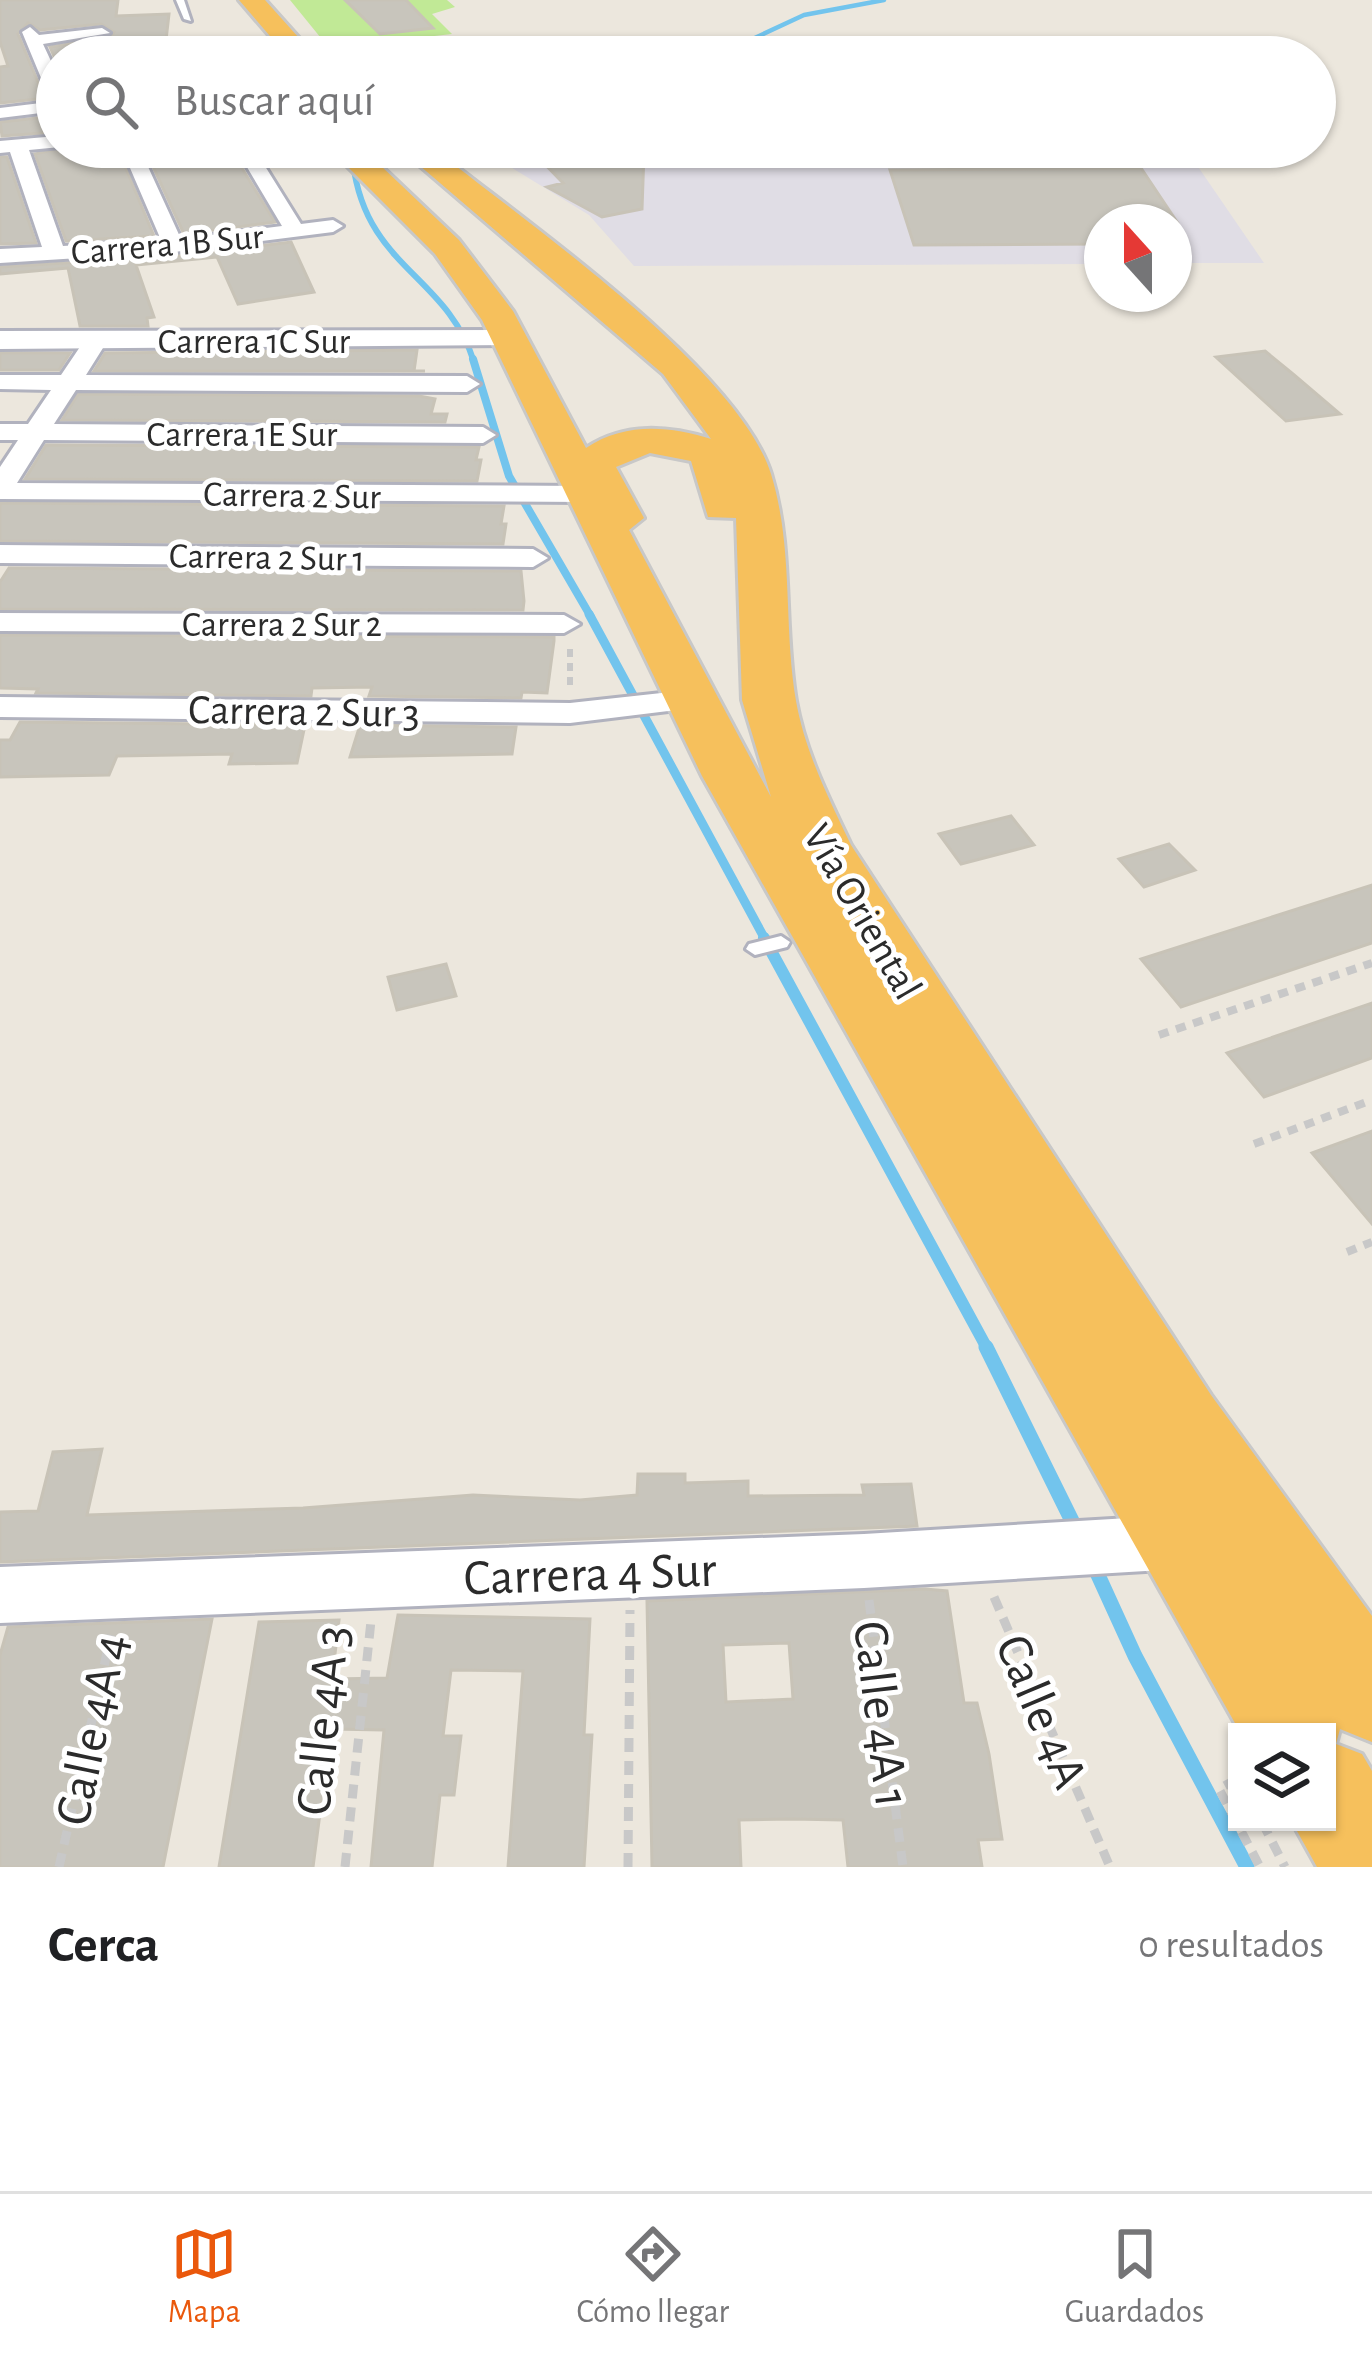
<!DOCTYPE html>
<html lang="es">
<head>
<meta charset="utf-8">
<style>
  :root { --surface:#fff; --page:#f2f2f2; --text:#202124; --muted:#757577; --line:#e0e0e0; --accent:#ea580c }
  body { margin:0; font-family:"Alegreya Sans",sans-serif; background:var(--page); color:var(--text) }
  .controls { position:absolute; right:36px; bottom:36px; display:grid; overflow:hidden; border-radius:0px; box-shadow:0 3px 9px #0004 }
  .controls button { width:108px; height:108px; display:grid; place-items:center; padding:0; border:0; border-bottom:3px solid var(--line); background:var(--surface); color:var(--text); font:60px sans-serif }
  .compass { position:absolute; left:1084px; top:204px; width:108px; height:108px; border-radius:50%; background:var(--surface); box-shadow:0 3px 9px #0004; rotate:339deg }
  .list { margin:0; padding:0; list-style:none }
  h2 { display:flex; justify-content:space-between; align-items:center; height:156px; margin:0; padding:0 48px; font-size:51px }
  h2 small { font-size:39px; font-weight:400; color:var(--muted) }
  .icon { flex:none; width:66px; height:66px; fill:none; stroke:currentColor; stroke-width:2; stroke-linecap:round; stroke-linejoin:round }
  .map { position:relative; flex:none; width:1372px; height:1867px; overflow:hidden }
  .search { position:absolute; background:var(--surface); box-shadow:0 3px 9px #0004; left:36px; right:36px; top:36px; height:132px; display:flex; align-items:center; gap:30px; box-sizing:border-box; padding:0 42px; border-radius:66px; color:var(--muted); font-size:45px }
  .sheet { height:324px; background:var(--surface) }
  nav { display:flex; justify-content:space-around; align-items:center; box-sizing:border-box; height:168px; border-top:3px solid var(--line); background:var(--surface); font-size:33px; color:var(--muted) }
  nav a { display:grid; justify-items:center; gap:6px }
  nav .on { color:var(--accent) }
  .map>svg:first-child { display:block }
  .industrial { fill:#e0dde5 }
  .pitch { fill:#c1e996 }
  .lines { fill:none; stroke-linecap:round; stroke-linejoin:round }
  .stream-far5 { stroke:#72c4ed; stroke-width:4.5 }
  .stream-far4 { stroke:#72c4ed; stroke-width:6 }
  .stream-far3 { stroke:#72c4ed; stroke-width:8 }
  .stream-far2 { stroke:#72c4ed; stroke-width:9 }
  .stream-far1 { stroke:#72c4ed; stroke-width:12 }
  .stream { stroke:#72c4ed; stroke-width:15 }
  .building { fill:#c8c5bc; stroke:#c8c3b7; stroke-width:3; fill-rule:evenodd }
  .service-casing { stroke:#b1b2be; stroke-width:6 }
  .minor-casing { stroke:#b1b2be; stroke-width:6 }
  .tertiary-casing { stroke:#b1b2be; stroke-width:6 }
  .trunk-casing { stroke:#c8c8c8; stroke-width:6 }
  .path-far3 { stroke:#c8c8c8; stroke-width:3; stroke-dasharray:4.5 3; stroke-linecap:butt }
  .path-far2 { stroke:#c8c8c8; stroke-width:6; stroke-dasharray:8 6; stroke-linecap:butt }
  .path-far1 { stroke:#c8c8c8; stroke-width:8; stroke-dasharray:10 8; stroke-linecap:butt }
  .path { stroke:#c8c8c8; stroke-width:9; stroke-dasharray:14 9; stroke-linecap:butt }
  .service { fill:#fff; fill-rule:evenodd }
  .minor { fill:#fff; fill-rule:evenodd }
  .tertiary { fill:#fff; fill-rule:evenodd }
  .trunk { fill:#f6c05c; fill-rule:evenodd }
  .path-bridge { stroke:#c8c8c8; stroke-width:3; stroke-dasharray:4.5 3; stroke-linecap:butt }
  .labels { text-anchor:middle; stroke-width:10; stroke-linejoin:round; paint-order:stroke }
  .far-street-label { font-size:36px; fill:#2b2b2b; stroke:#fff }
  .street-label { font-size:42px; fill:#2b2b2b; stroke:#fff }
  .near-street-label { font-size:51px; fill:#2b2b2b; stroke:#fff }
</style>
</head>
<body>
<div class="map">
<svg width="1372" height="1867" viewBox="0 0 1372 1867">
  <rect width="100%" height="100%" fill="#ece7dd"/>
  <path class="industrial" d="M478 147 1190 155 1264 263H1174V222H1102V264L634 266 589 215Z"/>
  <path class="pitch" d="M290 0H447L455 7 432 14 452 34 329 48Z"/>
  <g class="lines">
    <path class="stream-far5" d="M714 57 804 15 884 0
      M365 161 436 147"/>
    <path class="stream-far4" d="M381 158 353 163C366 268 447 275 474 362"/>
    <path class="stream-far3" d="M473 359 509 476 591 617"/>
    <path class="stream-far2" d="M589 614 766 941"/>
    <path class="stream-far1" d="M764 938 988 1350"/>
    <path class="stream" d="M986 1347 1077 1531
      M1093 1564 1135 1656 1247 1867"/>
  </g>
  <path class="building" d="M0 0H118L116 16 169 14 166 40 78 48 57 57V63L50 47 111 37 114 32 101 24 40 30 28 23 18 34 40 87 57 92V97L0 103V67L8 66 0 42Z
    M345 0H406L433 28 380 34Z
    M57 116V132L2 136 0 122Z
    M64 147H117L154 236 66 241 35 154Z
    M144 147H222L232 164 240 165 275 222 184 234Z
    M644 153 642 209 602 217 547 187 563 183 535 154Z
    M0 157H7L36 243 0 244Z
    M1141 168 1177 222H1102V244L914 245 890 170Z
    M291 242 314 292 238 304 217 257 136 265 154 317 147 318 148 326H80L68 268 0 274V267L174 256Z
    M417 350 414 371H425H94L105 353Z
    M1265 351 1293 374 1340 414 1286 421 1216 357Z
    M0 353H70L59 370H0Z
    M78 394 419 396 435 399 431 414H447L445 422 62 420Z
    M46 445 479 447 476 460H481L477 481 25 479Z
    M0 503 504 506 501 524H506L503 544 0 541Z
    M9 568 521 571 524 601 523 610 0 609V582Z
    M0 635 554 637V641L547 693 522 692 521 698 369 696 372 687 312 688 311 696 36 693 38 689 0 688Z
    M20 722 305 725 297 763 229 764 232 754 117 756 109 775 0 777V740H10Z
    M360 725 516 727 512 754 350 757Z
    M1011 816 1034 845 961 864 939 834Z
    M1169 844 1195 870 1144 887 1119 859Z
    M1372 885V943L1181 1007 1141 959Z
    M446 964 456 996 397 1010 388 977Z
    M1372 1003V1058L1264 1097 1227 1053Z
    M1372 1131V1224L1312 1153Z
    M102 1449 87 1515 303 1508 473 1495 580 1500 637 1495 638 1474H685V1483L748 1481V1496L864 1495 862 1485 911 1484 917 1526 0 1562V1512L38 1511 53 1452Z
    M925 1589 947 1591 964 1703H977L989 1754 1002 1839 978 1840 982 1867H848L843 1820 792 1819 739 1820 741 1867H652L647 1601ZM789 1643 793 1699 726 1702 723 1645Z
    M398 1615 590 1619 584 1735H592L584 1867H508L523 1671 451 1670 443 1736H461L454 1795H440L432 1867H371L384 1730 331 1729 313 1867H219L259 1622 339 1620 332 1679 387 1678Z
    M212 1619 163 1867H0V1655L8 1627Z"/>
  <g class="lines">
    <g class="service-casing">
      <path id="service" d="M176 0H184L191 21 184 19Z
        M781 936 790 942 787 947 755 955 746 949 749 944Z"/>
    </g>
    <g class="minor-casing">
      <path id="minor" d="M30 27 39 35 102 28 110 33 43 44 57 74 53 90 44 85 22 32Z
        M180 43 174 51 70 57 78 52Z
        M57 101V111L0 118V108Z
        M57 136 60 147 29 150 63 246 161 240 121 147H139L181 239 282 226 235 147H253L301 224 333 220 343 226 333 232 174 252 0 263V249L42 247 10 152 0 153V141Z
        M96 333 108 340 86 375 467 376 480 384 467 392 76 390 54 424 483 427 496 435 483 443 44 440 17 483 585 486 599 494 585 502 0 499V467L18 440H0V424H28L51 390 0 389V375H61L88 335Z
        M0 545 533 549 548 558 533 567 0 563Z
        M0 613 564 615 580 624 564 633 0 631Z
        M689 690 706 700 701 707 570 723 0 717V697L570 703Z
        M1179 1515 1198 1523 1206 1542 1198 1561 1179 1569 864 1588 0 1623V1567L864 1534Z"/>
    </g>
    <g class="tertiary-casing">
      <path id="tertiary" d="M507 330 517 333 522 339 517 345 0 349V331Z"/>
    </g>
    <g class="trunk-casing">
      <path id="trunk" d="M239 0H265L316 57H288Z
        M328 147H361L459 240 513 311 586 448C625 422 669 426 711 439L663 374 398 147H432C522 220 738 368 771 474 794 549 783 625 796 701 805 752 829 799 851 845L1211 1395 1372 1616V1742L1340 1729 1336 1744 1362 1754 1372 1771V1867H1317L1292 1822H1327V1732H1240L702 776 482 320 435 254ZM650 453 691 461 708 517 736 518 742 700 771 797 629 530 644 518 616 467Z"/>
    </g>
    <path class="path-far3" d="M196 44 235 40
      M223 57 216 47 228 54"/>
    <path class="path-far2" d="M570 649V690"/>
    <path class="path-far1" d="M1159 1035 1372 963
      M1254 1144 1372 1100
      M1347 1252 1372 1242"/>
    <path class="path" d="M994 1597 1110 1867
      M869 1600 903 1867
      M1237 1779 1219 1789 1260 1867
      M1262 1822 1285 1867
      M59 1867 111 1635
      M345 1867 371 1621
      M628 1867 630 1610"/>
    <use href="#service" class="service"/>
    <use href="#minor" class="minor"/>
    <use href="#tertiary" class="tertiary"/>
    <use href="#trunk" class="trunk"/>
    <path class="path-bridge" d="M228 54 304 45"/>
  </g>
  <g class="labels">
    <g class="far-street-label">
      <text transform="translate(167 243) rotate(-5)" y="13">Carrera 1B Sur</text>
      <text x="254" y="353">Carrera 1C Sur</text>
      <text x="242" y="446">Carrera 1E Sur</text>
      <text transform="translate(292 494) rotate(1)" y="13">Carrera 2 Sur</text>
      <text transform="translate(267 556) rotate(1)" y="13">Carrera 2 Sur 1</text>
      <text x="282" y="636">Carrera 2 Sur 2</text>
    </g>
    <g class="street-label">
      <text transform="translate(304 710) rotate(1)" y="15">Carrera 2 Sur 3</text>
      <text transform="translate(864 911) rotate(60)" y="15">Vía Oriental</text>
    </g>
    <g class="near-street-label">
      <text transform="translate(590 1572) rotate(-2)" y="18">Carrera 4 Sur</text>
      <text transform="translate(1043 1711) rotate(67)" y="18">Calle 4A</text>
      <text transform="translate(883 1714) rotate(83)" y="18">Calle 4A 1</text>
      <text transform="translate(321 1720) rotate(-84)" y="18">Calle 4A 3</text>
      <text transform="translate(90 1729) rotate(-78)" y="18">Calle 4A 4</text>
    </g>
  </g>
</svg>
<div class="controls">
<button><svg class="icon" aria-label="layers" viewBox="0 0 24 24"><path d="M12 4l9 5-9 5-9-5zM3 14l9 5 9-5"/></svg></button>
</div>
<svg class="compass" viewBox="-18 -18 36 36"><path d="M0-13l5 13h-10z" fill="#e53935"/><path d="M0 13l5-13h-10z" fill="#757577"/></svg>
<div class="search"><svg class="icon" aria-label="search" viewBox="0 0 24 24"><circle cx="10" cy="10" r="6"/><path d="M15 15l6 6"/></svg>Buscar aquí</div>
</div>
<section class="sheet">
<h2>Cerca<small>0 resultados</small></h2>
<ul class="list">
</ul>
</section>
<nav>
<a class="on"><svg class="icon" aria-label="map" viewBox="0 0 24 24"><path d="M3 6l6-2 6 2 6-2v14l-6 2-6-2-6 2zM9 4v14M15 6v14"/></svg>Mapa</a>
<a><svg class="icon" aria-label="directions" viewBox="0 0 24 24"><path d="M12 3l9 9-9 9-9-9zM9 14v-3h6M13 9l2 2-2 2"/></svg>Cómo llegar</a>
<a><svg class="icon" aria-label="saved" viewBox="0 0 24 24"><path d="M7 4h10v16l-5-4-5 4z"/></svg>Guardados</a>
</nav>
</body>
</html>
